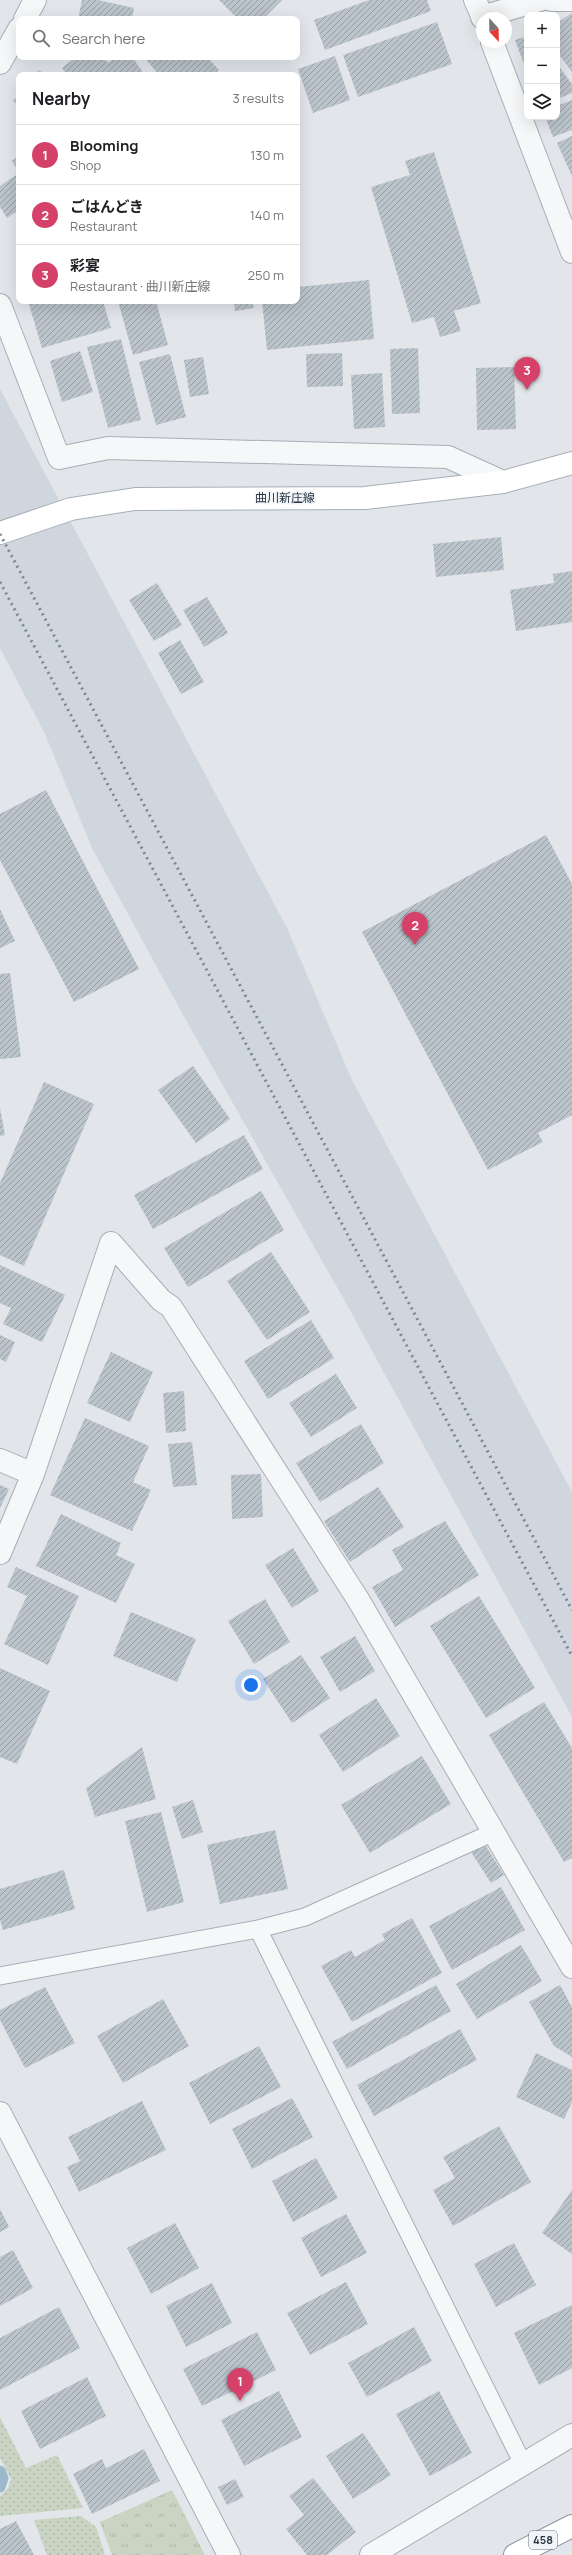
<!DOCTYPE html>
<html lang="en">
<head>
<meta charset="utf-8">
<style>
  :root { --surface:#fff; --page:#f6f6f6; --text:#202124; --muted:#757577; --line:#e0e0e0; --accent:#d64169 }
  body { margin:0; font-family:Manrope,"Noto Sans JP",sans-serif; background:var(--page); color:var(--text) }
  .controls { position:absolute; right:12px; top:12px; display:grid; overflow:hidden; border-radius:8px; box-shadow:0 4px 16px #0002 }
  .controls button { width:36px; height:36px; display:grid; place-items:center; padding:0; border:0; border-bottom:1px solid var(--line); background:var(--surface); color:var(--text); font:20px sans-serif }
  .compass { position:absolute; left:476px; top:12px; width:36px; height:36px; border-radius:50%; background:var(--surface); box-shadow:0 4px 16px #0002; rotate:158deg }
  .you { position:absolute; left:251px; top:1685px; width:14px; height:14px; margin:-10px; border:3px solid #fff; border-radius:50%; background:#1a73e8; box-shadow:0 0 0 6px #1a73e833 }
  .badge { display:grid; place-items:center; width:26px; height:26px; border-radius:50%; background:var(--accent); color:#fff; font-size:13px; font-weight:700 }
  .pin { position:absolute; translate:-50% -33px; filter:drop-shadow(0 1px 2px #0008) }
  .pin::after { content:''; position:absolute; top:21px; width:14px; height:12px; background:inherit; clip-path:polygon(0 0,100% 0,50% 100%) }
  .list { margin:0; padding:0; list-style:none }
  h2 { display:flex; justify-content:space-between; align-items:center; height:52px; margin:0; padding:0 16px; font-size:17px }
  h2 small { font-size:13px; font-weight:400; color:var(--muted) }
  .list li { display:grid; grid-template-columns:26px 1fr auto; gap:12px; align-items:center; box-sizing:border-box; height:60px; padding:0 16px; border-top:1px solid var(--line) }
  .list b { display:block; font-size:15px; white-space:nowrap }
  .list p { margin:0; font-size:13px; white-space:nowrap; color:var(--muted) }
  .list em { font-size:13px; font-style:normal; color:var(--muted) }
  .icon { flex:none; width:22px; height:22px; fill:none; stroke:currentColor; stroke-width:2; stroke-linecap:round; stroke-linejoin:round }
  .map { position:relative; flex:none; width:572px; height:2555px; overflow:hidden }
  .search { position:absolute; background:var(--surface); box-shadow:0 4px 16px #0002; left:16px; top:16px; width:284px; height:44px; display:flex; align-items:center; gap:10px; box-sizing:border-box; padding:0 14px; border-radius:8px; color:var(--muted); font-size:15px }
  .panel { position:absolute; background:var(--surface); box-shadow:0 4px 16px #0002; left:16px; top:72px; width:284px; height:232px; border-radius:8px }
  .map>svg:first-child { display:block }
  .built { fill:#d0d6dd }
  .grass { fill:url(#grass-tufts) }
  .garden { fill:url(#garden-dots) }
  .lines { fill:none; stroke-linecap:round; stroke-linejoin:round }
  .stream { stroke:#9bb9cd; stroke-width:11 }
  .building { fill:url(#building-hatch) }
  .service-casing { stroke:#a7aeb6; stroke-width:19 }
  .minor-casing { stroke:#a7aeb6; stroke-width:24 }
  .tertiary-casing { stroke:#a7aeb6; stroke-width:24 }
  .secondary-casing { stroke:#a7aeb6; stroke-width:24 }
  .trunk-casing { stroke:#8896a2; stroke-width:24 }
  .service { stroke:#f5f7f9; stroke-width:17 }
  .minor { stroke:#f5f7f9; stroke-width:22 }
  .tertiary { stroke:#f5f7f9; stroke-width:22 }
  .secondary { stroke:#fff; stroke-width:22 }
  .trunk { stroke:#fff; stroke-width:22 }
  .rail { stroke:#7a8895; stroke-width:3; stroke-dasharray:2 4; stroke-linecap:butt }
  .labels { text-anchor:middle; stroke-width:3; stroke-linejoin:round; paint-order:stroke }
  .shield { fill:#f2f5f8; stroke:#656f7a; stroke-width:1 }
  .shield-label { font-size:11px; font-weight:bold; fill:#293644 }
  .street-label { font-size:12px; fill:#293644; stroke:#f2f5f8 }
</style>
</head>
<body>
<div class="map">
<svg width="572" height="2555" viewBox="0 0 572 2555">
  <defs>
    <pattern id="grass-tufts" width="24" height="20" patternUnits="userSpaceOnUse"><rect width="24" height="20" fill="#c9d5c2"/><path d="M3 7l-1-3M5 7V3M7 7l1-3M15 17l-1-3M17 17v-4M19 17l1-3" fill="none" stroke="#adb7a8"/></pattern>
    <pattern id="garden-dots" width="8" height="8" patternUnits="userSpaceOnUse"><rect width="8" height="8" fill="#c9d5c2"/><path d="M2 2h.1M6 6h.1" fill="none" stroke="#adb7a8" stroke-width="1.8" stroke-linecap="round"/></pattern>
    <pattern id="building-hatch" width="6" height="6" patternUnits="userSpaceOnUse"><rect width="6" height="6" fill="#bbc3cb"/><path d="M-1 1l2-2M0 6l6-6M5 7l2-2" fill="none" stroke="#989fa6"/></pattern>
  </defs>
  <rect width="100%" height="100%" fill="#e2e6eb"/>
  <path class="built" d="M0 389 287 928 352 1080 572 1492V1717L347 1305 183 1015 92 848 45 734 0 648Z"/>
  <path class="grass" d="M172 2490 205 2555H112L100 2522Z"/>
  <path class="garden" d="M0 2417 26 2468 57 2455 83 2508 0 2516V2497L8 2488 11 2479 0 2458Z
    M81 2516 96 2527 105 2555H47L34 2520Z"/>
  <g class="lines">
    <path class="stream" d="M0 2471 3 2478 0 2487"/>
  </g>
  <path class="building" d="M82 0H98L134 8 132 19H78Z
    M219 0H282L263 19H238Z
    M369 0H427L431 11 325 50 314 20Z
    M572 13V72L557 52V23Z
    M437 22 452 64 358 97 343 55Z
    M527 36V72L515 40Z
    M335 56 350 100 313 113 298 69Z
    M76 57H103L108 63 116 57H132L145 75H67L62 68Z
    M144 57H207L219 70 213 75H159Z
    M557 64 572 84V93L557 99Z
    M39 70 46 75H35Z
    M19 95V106L13 101Z
    M572 100V130L553 137 545 117H557V106Z
    M572 136V176L557 143Z
    M434 152 481 303 454 311 461 331 440 337 434 317 412 323 371 187 410 175 405 161Z
    M19 156V172L12 161Z
    M19 173V210L7 218 0 207V186Z
    M369 280 374 339 267 350 262 301H297V287Z
    M28 301H103L111 328 42 348Z
    M118 301H156L168 345 133 355Z
    M234 301H252L254 308 235 311Z
    M121 339 141 420 108 428 87 347Z
    M418 348 420 413 392 414 390 349Z
    M80 351 93 392 62 402 50 361Z
    M342 353 343 386 307 387 306 354Z
    M170 354 186 417 156 425 139 362Z
    M203 357 209 394 190 397 184 360Z
    M514 367 516 429 477 430 476 368Z
    M382 373 385 427 354 429 351 375Z
    M501 537 504 570 436 577 433 544Z
    M572 571V622L516 631 510 590 554 583 553 574Z
    M157 583 182 625 154 641 129 600Z
    M207 597 228 633 204 647 183 610Z
    M180 640 204 682 181 694 158 653Z
    M46 790 139 969 74 1002 0 860V814Z
    M546 835 572 884V1115L538 1133 543 1142 488 1170 362 932Z
    M0 909 15 941 0 948Z
    M10 973 21 1057 0 1059V974Z
    M193 1066 230 1119 196 1143 158 1090Z
    M44 1082 94 1104 24 1266 0 1255V1183Z
    M0 1108 5 1135 0 1136Z
    M244 1135 263 1169 153 1229 134 1195Z
    M261 1191 284 1230 188 1287 164 1248Z
    M271 1252 310 1312 267 1340 227 1281Z
    M0 1265 65 1295 42 1342 3 1324 11 1308 0 1303Z
    M311 1320 334 1358 268 1399 244 1361Z
    M0 1335 15 1342 6 1362 0 1359Z
    M111 1352 153 1372 130 1422 87 1403Z
    M336 1374 357 1408 311 1437 289 1403Z
    M184 1391 186 1431 166 1433 163 1393Z
    M85 1418 149 1446 133 1482 151 1490 132 1531 50 1495Z
    M361 1424 384 1463 320 1502 296 1463Z
    M192 1442 197 1485 173 1487 168 1444Z
    M261 1474 263 1517 232 1519 231 1475Z
    M0 1485 9 1489 0 1508Z
    M378 1487 404 1527 350 1562 324 1521Z
    M61 1514 121 1543 116 1555 135 1564 116 1603 36 1566Z
    M445 1521 479 1575 395 1627 372 1587 403 1570 392 1550Z
    M293 1548 319 1591 292 1608 265 1565Z
    M16 1567 79 1596 48 1665 4 1644 27 1596 7 1587Z
    M479 1596 535 1688 486 1718 430 1626Z
    M265 1599 290 1642 254 1664 228 1621Z
    M131 1612 196 1639 177 1682 113 1656Z
    M355 1636 375 1671 340 1692 320 1657Z
    M301 1655 330 1698 292 1723 263 1679Z
    M0 1668 50 1691 17 1764 0 1757Z
    M376 1698 400 1736 343 1772 319 1735Z
    M544 1702 572 1748V1858L564 1862 489 1735Z
    M142 1747 156 1799 95 1817 86 1788Z
    M422 1756 451 1804 370 1853 341 1805Z
    M193 1800 203 1832 182 1839 172 1807Z
    M161 1812 184 1902 147 1912 125 1821Z
    M275 1830 288 1889 220 1904 207 1845Z
    M484 1843 504 1875 491 1883 471 1852Z
    M64 1870 75 1909 3 1930 0 1920V1889Z
    M501 1887 525 1930 452 1970 429 1926Z
    M412 1918 442 1973 352 2022 321 1966 351 1950 355 1957 385 1940 382 1934Z
    M521 1945 542 1981 477 2019 456 1984Z
    M436 1985 451 2011 347 2069 332 2042Z
    M560 1985 572 2007V2057L554 2046 529 2002Z
    M45 1987 75 2043 25 2068 0 2020V2010Z
    M163 1999 189 2046 123 2083 97 2036Z
    M460 2029 477 2060 374 2116 357 2085Z
    M259 2046 281 2087 210 2124 189 2083Z
    M536 2053 572 2070V2102L564 2119 516 2097Z
    M292 2098 313 2137 252 2169 232 2129Z
    M142 2101 166 2150 79 2192 67 2167 80 2161 68 2137Z
    M499 2126 531 2182 453 2226 433 2190 455 2178 443 2157Z
    M316 2158 338 2198 293 2222 272 2181Z
    M572 2190V2254L542 2233Z
    M0 2209 9 2227 0 2232Z
    M346 2214 367 2253 321 2277 301 2238Z
    M175 2223 199 2268 151 2294 127 2248Z
    M514 2243 536 2285 496 2307 474 2264Z
    M13 2250 33 2288 0 2306V2257Z
    M346 2282 368 2324 310 2355 287 2313Z
    M212 2283 232 2323 186 2347 166 2306Z
    M572 2305V2368L539 2385 514 2333Z
    M59 2307 80 2348 0 2390V2338Z
    M414 2327 432 2361 367 2397 348 2363Z
    M257 2332 276 2370 202 2406 183 2369Z
    M87 2377 106 2416 40 2449 21 2411Z
    M279 2391 302 2437 244 2466 221 2420Z
    M439 2391 472 2453 430 2476 396 2414Z
    M363 2433 391 2475 353 2499 326 2456Z
    M144 2449 160 2481 92 2514 73 2474 102 2459 106 2468Z
    M313 2478 356 2532 327 2555H307L286 2529 304 2515 289 2496Z
    M235 2479 244 2497 227 2505 218 2487Z
    M16 2521 34 2555H0V2529Z"/>
  <g class="lines">
    <g class="service-casing">
      <path id="service" d="M258 1929 523 2464
        M0 1976 258 1929 305 1917 494 1832"/>
    </g>
    <g class="minor-casing">
      <path id="minor" d="M552 0H572
        M482 17 540 0
        M25 19 35 0
        M0 63 19 29
        M0 305 59 458 108 448 448 457 503 482
        M0 1460 33 1474
        M0 1553 33 1474 111 1243 161 1300 171 1307 359 1601 572 1967
        M0 2113 229 2555
        M371 2555 572 2435"/>
    </g>
    <g class="tertiary-casing">
      <path id="tertiary" d="M475 0 483 18
        M492 42 572 252"/>
    </g>
    <g class="secondary-casing">
      <path id="secondary" d="M0 533 71 509 135 499 365 498 503 482 572 463"/>
    </g>
    <g class="trunk-casing">
      <path id="trunk" d="M515 2555 572 2526"/>
    </g>
    <use href="#service" class="service"/>
    <use href="#minor" class="minor"/>
    <use href="#tertiary" class="tertiary"/>
    <use href="#secondary" class="secondary"/>
    <use href="#trunk" class="trunk"/>
    <path class="rail" d="M0 534 572 1610
      M0 582 572 1656"/>
  </g>
  <g class="labels">
    <rect class="shield" x="529" y="2531" width="28" height="18" rx="3"/>
    <g class="shield-label">
      <text x="543" y="2544">458</text>
    </g>
    <g class="street-label">
      <text x="285" y="502">曲川新庄線</text>
    </g>
  </g>
</svg>
<div class="controls">
<button>+</button>
<button>−</button>
<button><svg class="icon" aria-label="layers" viewBox="0 0 24 24"><path d="M12 4l9 5-9 5-9-5zM3 14l9 5 9-5"/></svg></button>
</div>
<svg class="compass" viewBox="-18 -18 36 36"><path d="M0-13l5 13h-10z" fill="#e53935"/><path d="M0 13l5-13h-10z" fill="#757577"/></svg>
<div class="you"></div>
<div class="pin badge" style="left:240px;top:2401px">1</div>
<div class="pin badge" style="left:415px;top:945px">2</div>
<div class="pin badge" style="left:527px;top:390px">3</div>
<div class="search"><svg class="icon" aria-label="search" viewBox="0 0 24 24"><circle cx="10" cy="10" r="6"/><path d="M15 15l6 6"/></svg>Search here</div>
<section class="panel">
<h2>Nearby<small>3 results</small></h2>
<ul class="list">
<li><span class="badge">1</span><div><b>Blooming</b><p>Shop</p></div><em>130 m</em></li>
<li><span class="badge">2</span><div><b>ごはんどき</b><p>Restaurant</p></div><em>140 m</em></li>
<li><span class="badge">3</span><div><b>彩宴</b><p>Restaurant · 曲川新庄線</p></div><em>250 m</em></li>
</ul>
</section>
</div>
</body>
</html>
